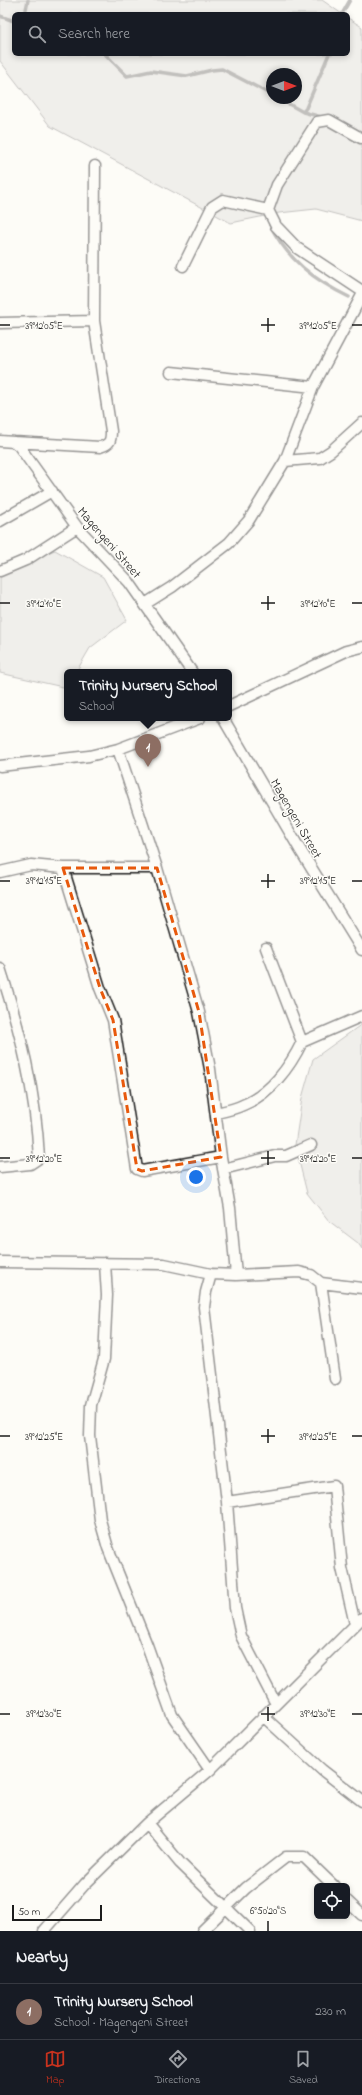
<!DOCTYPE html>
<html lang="en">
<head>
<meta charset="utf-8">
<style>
  :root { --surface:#171b24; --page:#242831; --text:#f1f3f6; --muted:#9ea1a6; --line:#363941; --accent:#c8321e }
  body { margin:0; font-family:"Indie Flower",sans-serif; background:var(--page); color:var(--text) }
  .controls { position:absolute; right:12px; bottom:12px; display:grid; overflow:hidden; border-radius:6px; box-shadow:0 2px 6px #0003 }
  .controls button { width:36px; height:36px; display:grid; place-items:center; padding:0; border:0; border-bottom:1px solid var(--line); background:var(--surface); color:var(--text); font:20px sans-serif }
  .compass { position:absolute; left:266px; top:68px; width:36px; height:36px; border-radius:50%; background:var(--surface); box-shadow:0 2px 6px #0003; rotate:90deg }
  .scale { position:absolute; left:12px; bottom:10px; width:90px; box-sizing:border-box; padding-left:4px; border:2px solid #1c1c1c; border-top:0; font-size:11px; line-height:14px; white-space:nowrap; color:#1c1c1c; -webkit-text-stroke:3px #fdfcf7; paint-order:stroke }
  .you { position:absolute; left:196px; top:1177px; width:14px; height:14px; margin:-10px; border:3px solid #fff; border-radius:50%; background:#1a73e8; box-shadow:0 0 0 6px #1a73e833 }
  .badge { display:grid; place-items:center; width:26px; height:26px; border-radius:50%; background:var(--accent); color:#fff; font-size:13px; font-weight:700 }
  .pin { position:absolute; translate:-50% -33px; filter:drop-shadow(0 1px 2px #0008) }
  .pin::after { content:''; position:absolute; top:21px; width:14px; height:12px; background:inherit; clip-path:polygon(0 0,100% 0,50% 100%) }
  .popup { position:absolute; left:64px; top:669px; width:168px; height:52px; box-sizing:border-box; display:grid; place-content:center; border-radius:6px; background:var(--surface); filter:drop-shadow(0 1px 3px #0005); font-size:13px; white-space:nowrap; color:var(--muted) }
  .popup b { font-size:15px; color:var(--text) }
  .popup::after { content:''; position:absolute; left:50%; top:100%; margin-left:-8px; border:8px solid transparent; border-top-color:var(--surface) }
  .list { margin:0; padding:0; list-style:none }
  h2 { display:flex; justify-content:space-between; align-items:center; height:52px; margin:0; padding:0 16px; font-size:17px }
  h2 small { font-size:13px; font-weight:400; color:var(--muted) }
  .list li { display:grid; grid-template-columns:26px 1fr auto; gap:12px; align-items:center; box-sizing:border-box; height:56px; padding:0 16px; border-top:1px solid var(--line) }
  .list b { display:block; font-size:15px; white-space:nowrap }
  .list p { margin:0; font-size:13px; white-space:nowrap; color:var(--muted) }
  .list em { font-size:13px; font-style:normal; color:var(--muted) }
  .icon { flex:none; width:22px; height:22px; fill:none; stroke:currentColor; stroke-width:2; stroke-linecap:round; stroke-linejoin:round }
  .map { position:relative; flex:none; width:362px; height:1931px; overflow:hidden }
  .search { position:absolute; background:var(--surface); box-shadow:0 2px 6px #0003; left:12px; right:12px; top:12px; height:44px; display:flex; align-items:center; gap:10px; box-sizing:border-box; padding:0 14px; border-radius:6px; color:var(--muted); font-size:15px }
  .sheet { height:108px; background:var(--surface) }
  nav { display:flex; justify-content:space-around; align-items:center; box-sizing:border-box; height:56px; border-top:1px solid var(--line); background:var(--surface); font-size:11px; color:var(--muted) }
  nav a { display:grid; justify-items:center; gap:2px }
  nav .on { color:var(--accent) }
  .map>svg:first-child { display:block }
  .green { fill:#e0dfdb; stroke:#7e7e7c; fill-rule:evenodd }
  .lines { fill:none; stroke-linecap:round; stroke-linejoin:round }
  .stream { stroke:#797876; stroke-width:3.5 }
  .minor-casing { stroke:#1c1c1c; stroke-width:13 }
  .minor { stroke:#fdfcf7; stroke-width:10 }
  .marked { fill:none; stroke:#e8590c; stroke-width:3; stroke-dasharray:8 5; stroke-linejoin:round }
  .ticks { fill:none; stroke:#1c1c1c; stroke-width:1.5 }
  .labels { text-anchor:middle; stroke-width:3; stroke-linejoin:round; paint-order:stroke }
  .street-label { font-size:13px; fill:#1c1c1c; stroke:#fdfcf7 }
  .ticks-label { font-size:10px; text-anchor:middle; fill:#1c1c1c; stroke:#fdfcf7; stroke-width:3; stroke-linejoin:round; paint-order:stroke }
</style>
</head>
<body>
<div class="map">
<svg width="362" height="1931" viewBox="0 0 362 1931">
  <rect width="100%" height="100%" fill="#fdfcf7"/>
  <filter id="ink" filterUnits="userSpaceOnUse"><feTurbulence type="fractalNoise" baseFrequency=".025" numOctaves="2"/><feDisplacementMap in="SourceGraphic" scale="8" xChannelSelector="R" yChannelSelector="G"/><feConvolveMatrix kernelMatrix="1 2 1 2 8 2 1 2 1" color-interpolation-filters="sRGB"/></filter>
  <g filter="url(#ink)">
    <path class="green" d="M0 0H322L342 14H14V54H348V18L362 27V221L316 209 279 213 231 223 50 126 0 61ZM272 74H296V98H272Z
      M55 550 103 577 127 620 90 648 76 672H67V683L63 687 0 673V571Z
      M362 1024V1249L358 1243 329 1221 307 1193 295 1145 302 1098 313 1059Z"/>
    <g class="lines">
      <path class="stream" d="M25 14 28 0
        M342 14 350 0
        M0 16 14 21
        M105 54 127 76 151 71 187 76 212 70 222 69 272 95
        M278 98 303 112 325 118
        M303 112 306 108 329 54
        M270 225C288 260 314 280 349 297"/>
      <g class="minor-casing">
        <path id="minor" d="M361 138 329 120 317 122 277 185 268 210 276 226 297 248 362 291
          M183 266 212 207 223 200 268 210
          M0 323 94 321
          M171 372 313 387
          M0 441 14 442 19 446 77 527 129 582 192 672
          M14 442 100 447C110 444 111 441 111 431L94 321 95 166
          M285 461 320 458 331 451 362 423
          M0 521 52 491
          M0 571 26 560 77 527
          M145 604 172 587 229 543 249 520 285 461 313 387 362 295
          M229 706 346 651 362 647
          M223 718 299 848 362 950
          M118 749 157 868 199 1012 210 1069 221 1157 230 1208 236 1275
          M0 766 89 756 118 749 200 718
          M63 868 100 988 113 1020 137 1169 142 1171 221 1157
          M0 872 31 865 63 868H157
          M0 968C20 1030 36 1092 39 1158L30 1164 0 1167
          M302 1042 362 1016
          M216 1113C225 1111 235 1109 243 1105 270 1094 290 1067 302 1042L266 948
          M223 1169 275 1156H286L311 1145
          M0 1262 164 1264 211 1274 236 1275 299 1272 311 1275 321 1283 362 1288
          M105 1263 107 1295 104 1359 91 1405 90 1436 100 1520 108 1548 147 1645 172 1715 210 1770
          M211 1274 206 1292 204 1307 227 1502 235 1608 241 1636 276 1704
          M321 1283 335 1379
          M227 1502 334 1486 342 1568 355 1624
          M263 1716 322 1770 362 1801
          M147 1823 180 1863 250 1931
          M347 1901 362 1915
          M44 1931 85 1884 147 1823 210 1770 362 1618
          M202 1931 246 1888 286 1857H304L334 1886"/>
      </g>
      <use href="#minor" class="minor"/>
    </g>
  </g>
  <path d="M0 0H362V1931H0ZM63 868H157L199 1012 221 1157 142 1171 137 1169 113 1020 100 988Z" fill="#fdfcf7" fill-opacity=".55" fill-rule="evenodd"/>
  <path class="marked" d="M63 868H157L199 1012 221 1157 142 1171 137 1169 113 1020 100 988Z"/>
  <path class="ticks" d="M268 318V332M0 325H10M261 325H275M352 325H362M268 596V610M0 603H10M261 603H275M352 603H362M268 874V888M0 881H10M261 881H275M352 881H362M268 1151V1165M0 1158H10M261 1158H275M352 1158H362M268 1429V1443M0 1436H10M261 1436H275M352 1436H362M268 1707V1721M0 1714H10M261 1714H275M352 1714H362M268 1921V1931"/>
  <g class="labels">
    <g class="street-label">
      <text transform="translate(110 542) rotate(49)" y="5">Magengeni Street</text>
      <text transform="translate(297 818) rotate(60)" y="5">Magengeni Street</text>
    </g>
  </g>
  <g class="ticks-label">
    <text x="44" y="329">39°12'05"E</text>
    <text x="318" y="329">39°12'05"E</text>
    <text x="44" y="607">39°12'10"E</text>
    <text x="318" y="607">39°12'10"E</text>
    <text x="44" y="884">39°12'15"E</text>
    <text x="318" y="884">39°12'15"E</text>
    <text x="44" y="1162">39°12'20"E</text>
    <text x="318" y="1162">39°12'20"E</text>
    <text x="44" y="1440">39°12'25"E</text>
    <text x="318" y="1440">39°12'25"E</text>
    <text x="44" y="1717">39°12'30"E</text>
    <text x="318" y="1717">39°12'30"E</text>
    <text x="268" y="1914">6°50'20"S</text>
  </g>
</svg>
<div class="controls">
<button><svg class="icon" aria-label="locate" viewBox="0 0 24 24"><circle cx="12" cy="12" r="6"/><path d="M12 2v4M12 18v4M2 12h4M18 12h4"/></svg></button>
</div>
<svg class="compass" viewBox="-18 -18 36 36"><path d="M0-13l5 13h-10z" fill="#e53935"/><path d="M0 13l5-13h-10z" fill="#9ea1a6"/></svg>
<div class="scale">50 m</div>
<div class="you"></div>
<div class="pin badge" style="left:148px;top:767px;background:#8d6e63">1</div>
<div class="popup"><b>Trinity Nursery School</b>School</div>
<div class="search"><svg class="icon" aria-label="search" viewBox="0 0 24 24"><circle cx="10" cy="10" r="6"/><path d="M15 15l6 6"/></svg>Search here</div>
</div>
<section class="sheet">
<h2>Nearby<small></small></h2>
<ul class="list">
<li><span class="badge" style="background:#8d6e63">1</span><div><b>Trinity Nursery School</b><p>School · Magengeni Street</p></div><em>230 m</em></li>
</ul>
</section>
<nav>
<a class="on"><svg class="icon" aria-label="map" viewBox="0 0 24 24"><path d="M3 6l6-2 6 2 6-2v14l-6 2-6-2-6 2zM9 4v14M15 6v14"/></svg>Map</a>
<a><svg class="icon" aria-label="directions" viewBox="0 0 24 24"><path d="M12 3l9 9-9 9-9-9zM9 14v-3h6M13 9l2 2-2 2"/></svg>Directions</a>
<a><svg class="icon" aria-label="saved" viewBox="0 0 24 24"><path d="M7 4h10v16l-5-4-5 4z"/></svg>Saved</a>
</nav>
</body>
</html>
